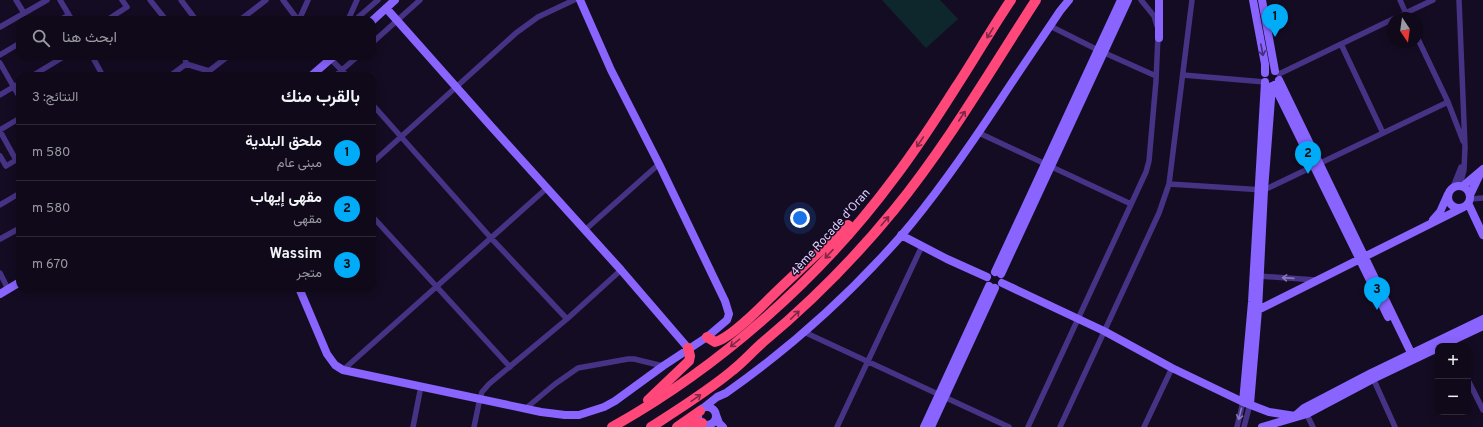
<!DOCTYPE html>
<html lang="ar">
<head>
<meta charset="utf-8">
<style>
  :root { --surface:#0f091a; --page:#181223; --text:#f1f3f6; --muted:#9b9aa2; --line:#2f2a39; --accent:#00abf8 }
  body { margin:0; font-family:Overpass,Vazirmatn,sans-serif; background:var(--page); color:var(--text); direction:rtl }
  .controls { position:absolute; right:12px; bottom:12px; display:grid; overflow:hidden; border-radius:8px; box-shadow:0 2px 10px #0003 }
  .controls button { width:36px; height:36px; display:grid; place-items:center; padding:0; border:0; border-bottom:1px solid var(--line); background:var(--surface); color:var(--text); font:20px sans-serif }
  .compass { position:absolute; left:1387px; top:12px; width:36px; height:36px; border-radius:50%; background:var(--surface); box-shadow:0 2px 10px #0003; rotate:167deg }
  .you { position:absolute; left:800px; top:218px; width:14px; height:14px; margin:-10px; border:3px solid #fff; border-radius:50%; background:#1a73e8; box-shadow:0 0 0 6px #1a73e833 }
  .badge { display:grid; place-items:center; width:26px; height:26px; border-radius:50%; background:var(--accent); color:#111; font-size:13px; font-weight:700 }
  .pin { position:absolute; translate:-50% -33px; filter:drop-shadow(0 1px 2px #0008) }
  .pin::after { content:''; position:absolute; top:21px; width:14px; height:12px; background:inherit; clip-path:polygon(0 0,100% 0,50% 100%) }
  .list { margin:0; padding:0; list-style:none }
  h2 { display:flex; justify-content:space-between; align-items:center; height:52px; margin:0; padding:0 16px; font-size:17px }
  h2 small { font-size:13px; font-weight:400; color:var(--muted) }
  .list li { display:grid; grid-template-columns:26px 1fr auto; gap:12px; align-items:center; box-sizing:border-box; height:56px; padding:0 16px; border-top:1px solid var(--line) }
  .list b { display:block; font-size:15px; white-space:nowrap }
  .list p { margin:0; font-size:13px; white-space:nowrap; color:var(--muted) }
  .list em { font-size:13px; font-style:normal; color:var(--muted) }
  .icon { flex:none; width:22px; height:22px; fill:none; stroke:currentColor; stroke-width:2; stroke-linecap:round; stroke-linejoin:round }
  .map { position:relative; flex:none; width:1483px; height:427px; overflow:hidden; direction:ltr }
  .search { position:absolute; background:var(--surface); box-shadow:0 2px 10px #0003; left:16px; top:16px; width:360px; height:44px; display:flex; align-items:center; gap:10px; box-sizing:border-box; padding:0 14px; border-radius:12px; color:var(--muted); font-size:15px }
  .panel { position:absolute; background:var(--surface); box-shadow:0 2px 10px #0003; left:16px; top:72px; width:360px; height:220px; border-radius:12px; direction:rtl }
  .map>svg:first-child { display:block }
  .garden { fill:#0e272d }
  .lines { fill:none; stroke-linecap:round; stroke-linejoin:round }
  .street { stroke:#473385; stroke-width:5.5 }
  .secondary { stroke:#8964ff; stroke-width:8 }
  .highway { stroke:#ff4879; stroke-width:10 }
  .oneway { stroke:#7e2749 }
  .oneway2 { stroke:#432f7a }
  .oneway3 { stroke:#8a78bc }
  .labels { text-anchor:middle; stroke-width:3; stroke-linejoin:round; paint-order:stroke }
  .street-label { font-size:12px; fill:#ddcdff; stroke:#140c22 }
</style>
</head>
<body>
<div class="map">
<svg width="1483" height="427" viewBox="0 0 1483 427">
  <rect width="100%" height="100%" fill="#140c22"/>
  <path class="garden" d="M882 0H940L958 19 926 48Z"/>
  <g class="lines">
    <path class="street" d="M16 0 24 13
      M60 0 72 20
      M150 0 166 20
      M181 0 196 20
      M283 0 298 20
      M1141 0 1154 16 1157 26
      M1400 0 1408 18
      M1459 0 1465 147 1464 170 1460 185
      M1395 18 1433 0
      M60 20 69 15
      M107 20 127 7 122 0
      M240 20 266 0
      M299 20 308 0
      M348 20 357 0
      M355 20 378 0
      M1050 26 1098 50 1156 76
      M0 27 47 0
      M1417 37 1448 102 1463 141
      M372 43 420 0
      M1341 44 1383 133
      M0 55 20 43
      M92 56 103 76
      M185 56 186 64 209 71 227 57 226 56
      M328 56 347 76
      M0 63 20 98
      M1279 74 1393 19
      M1183 75 1265 82
      M32 76 65 56
      M170 76 186 64
      M202 76 203 69
      M335 76 358 56
      M0 95 20 83
      M372 104 491 238 567 319 621 270
      M0 130 20 118
      M0 131 16 160 20 158
      M979 133 1131 204
      M0 156 6 166 16 160
      M372 163 516 33 538 17 574 0
      M1169 184 1264 190 1448 102
      M1453 187 1461 167
      M1470 199 1483 198
      M0 205 20 193
      M372 216 510 367
      M585 230 659 164
      M0 239 20 228
      M0 273 8 289
      M1259 276 1316 280
      M804 332 1009 427
      M343 370 547 188
      M1372 376 1395 427
      M1468 380 1483 410
      M525 409 555 384 578 368 628 359H634L663 366
      M1305 411 1313 427
      M413 427 421 386
      M474 427 480 398 482 392 489 384 567 319
      M837 427 922 246
      M1028 427 1146 172 1149 161 1156 81 1158 36
      M1060 427 1159 213 1169 184 1192 0
      M1144 427 1172 368
      M1237 427 1243 402
      M1244 427 1250 404"/>
    <path class="secondary" d="M1253 0 1265 64V73
      M1262 0 1275 71
      M386 8 489 124 621 270 688 348
      M372 21 395 0
      M1159 38V0
      M311 76 334 56
      M1279 80 1414 359
      M1274 85 1388 317
      M1448 197a11 11 0 1 1 22 0a11 11 0 1 1-22 0Z
      M1463 186 1483 169
      M1470 195 1480 174
      M1468 203 1483 235
      M1433 220 1440 212 1448 194
      M901 235 947 259 987 277
      M995 272 1121 0
      M1001 274 1128 0
      M1002 283 1104 331 1172 368 1243 402 1269 412 1295 416
      M299 288 327 354 335 365 343 370 541 412 565 415H579L604 407 615 401 663 366 707 337 727 320 729 314 725 301 659 164 611 70 580 0
      M0 294 20 282
      M1254 310H1258L1464 207
      M1441 346 1483 326
      M1243 402 1252 302 1265 82
      M1250 404 1258 310 1264 190 1272 86
      M698 416a9 9 0 1 1 18 0a9 9 0 1 1-18 0Z
      M702 409 717 397 726 393C790 348 849 295 901 236 938 193 970 146 1001 99 1020 70 1040 41 1060 11L1069 0
      M716 415 719 423 723 427
      M1295 416 1304 408 1371 373 1483 319
      M924 427 989 286
      M931 427 995 288
      M1262 427 1307 414 1373 379 1438 348"/>
    <path class="highway" d="M707 337 715 342C731 338 761 307 774 294 798 271 823 248 848 225
      M648 400 689 361 690 356 688 348
      M612 427C720 367 822 276 895 177 917 148 937 117 956 87 975 58 992 28 1011 0
      M651 427C679 409 708 391 733 370 743 362 752 352 762 343 810 303 854 259 894 210 947 145 990 71 1036 0
      M677 427 700 411
      M683 427 702 423"/>
  </g>
  <defs><path id="oneway-shaft" d="M-6 0H5M1.5-3L5.5 0L1.5 3" fill="none" stroke-width="1.6" stroke-linecap="round" stroke-linejoin="round"/></defs>
  <g class="oneway">
    <use href="#oneway-shaft" transform="translate(990 33) rotate(122)"/>
    <use href="#oneway-shaft" transform="translate(962 116) rotate(-57)"/>
    <use href="#oneway-shaft" transform="translate(920 142) rotate(124)"/>
    <use href="#oneway-shaft" transform="translate(885 221) rotate(-50)"/>
    <use href="#oneway-shaft" transform="translate(829 254) rotate(133)"/>
    <use href="#oneway-shaft" transform="translate(795 315) rotate(-44)"/>
    <use href="#oneway-shaft" transform="translate(735 343) rotate(141)"/>
    <use href="#oneway-shaft" transform="translate(696 398) rotate(-35)"/>
  </g>
  <use class="oneway2" href="#oneway-shaft" transform="translate(1262 50) rotate(79)"/>
  <g class="oneway3">
    <use href="#oneway-shaft" transform="translate(1288 278) rotate(-176)"/>
    <use href="#oneway-shaft" transform="translate(1240 414) rotate(104)"/>
  </g>
  <g class="labels">
    <g class="street-label">
      <text transform="translate(830 232) rotate(-48)" y="4">4ème Rocade d'Oran</text>
    </g>
  </g>
</svg>
<div class="controls">
<button>+</button>
<button>−</button>
</div>
<svg class="compass" viewBox="-18 -18 36 36"><path d="M0-13l5 13h-10z" fill="#e53935"/><path d="M0 13l5-13h-10z" fill="#9b9aa2"/></svg>
<div class="you"></div>
<div class="pin badge" style="left:1275px;top:37px">1</div>
<div class="pin badge" style="left:1308px;top:174px">2</div>
<div class="pin badge" style="left:1377px;top:310px">3</div>
<div class="search"><svg class="icon" aria-label="search" viewBox="0 0 24 24"><circle cx="10" cy="10" r="6"/><path d="M15 15l6 6"/></svg>ابحث هنا</div>
<section class="panel">
<h2>بالقرب منك<small>النتائج: 3</small></h2>
<ul class="list">
<li><span class="badge">1</span><div><b>ملحق البلدية</b><p>مبنى عام</p></div><em>580 m</em></li>
<li><span class="badge">2</span><div><b>مقهى إيهاب</b><p>مقهى</p></div><em>580 m</em></li>
<li><span class="badge">3</span><div><b>Wassim</b><p>متجر</p></div><em>670 m</em></li>
</ul>
</section>
</div>
</body>
</html>
